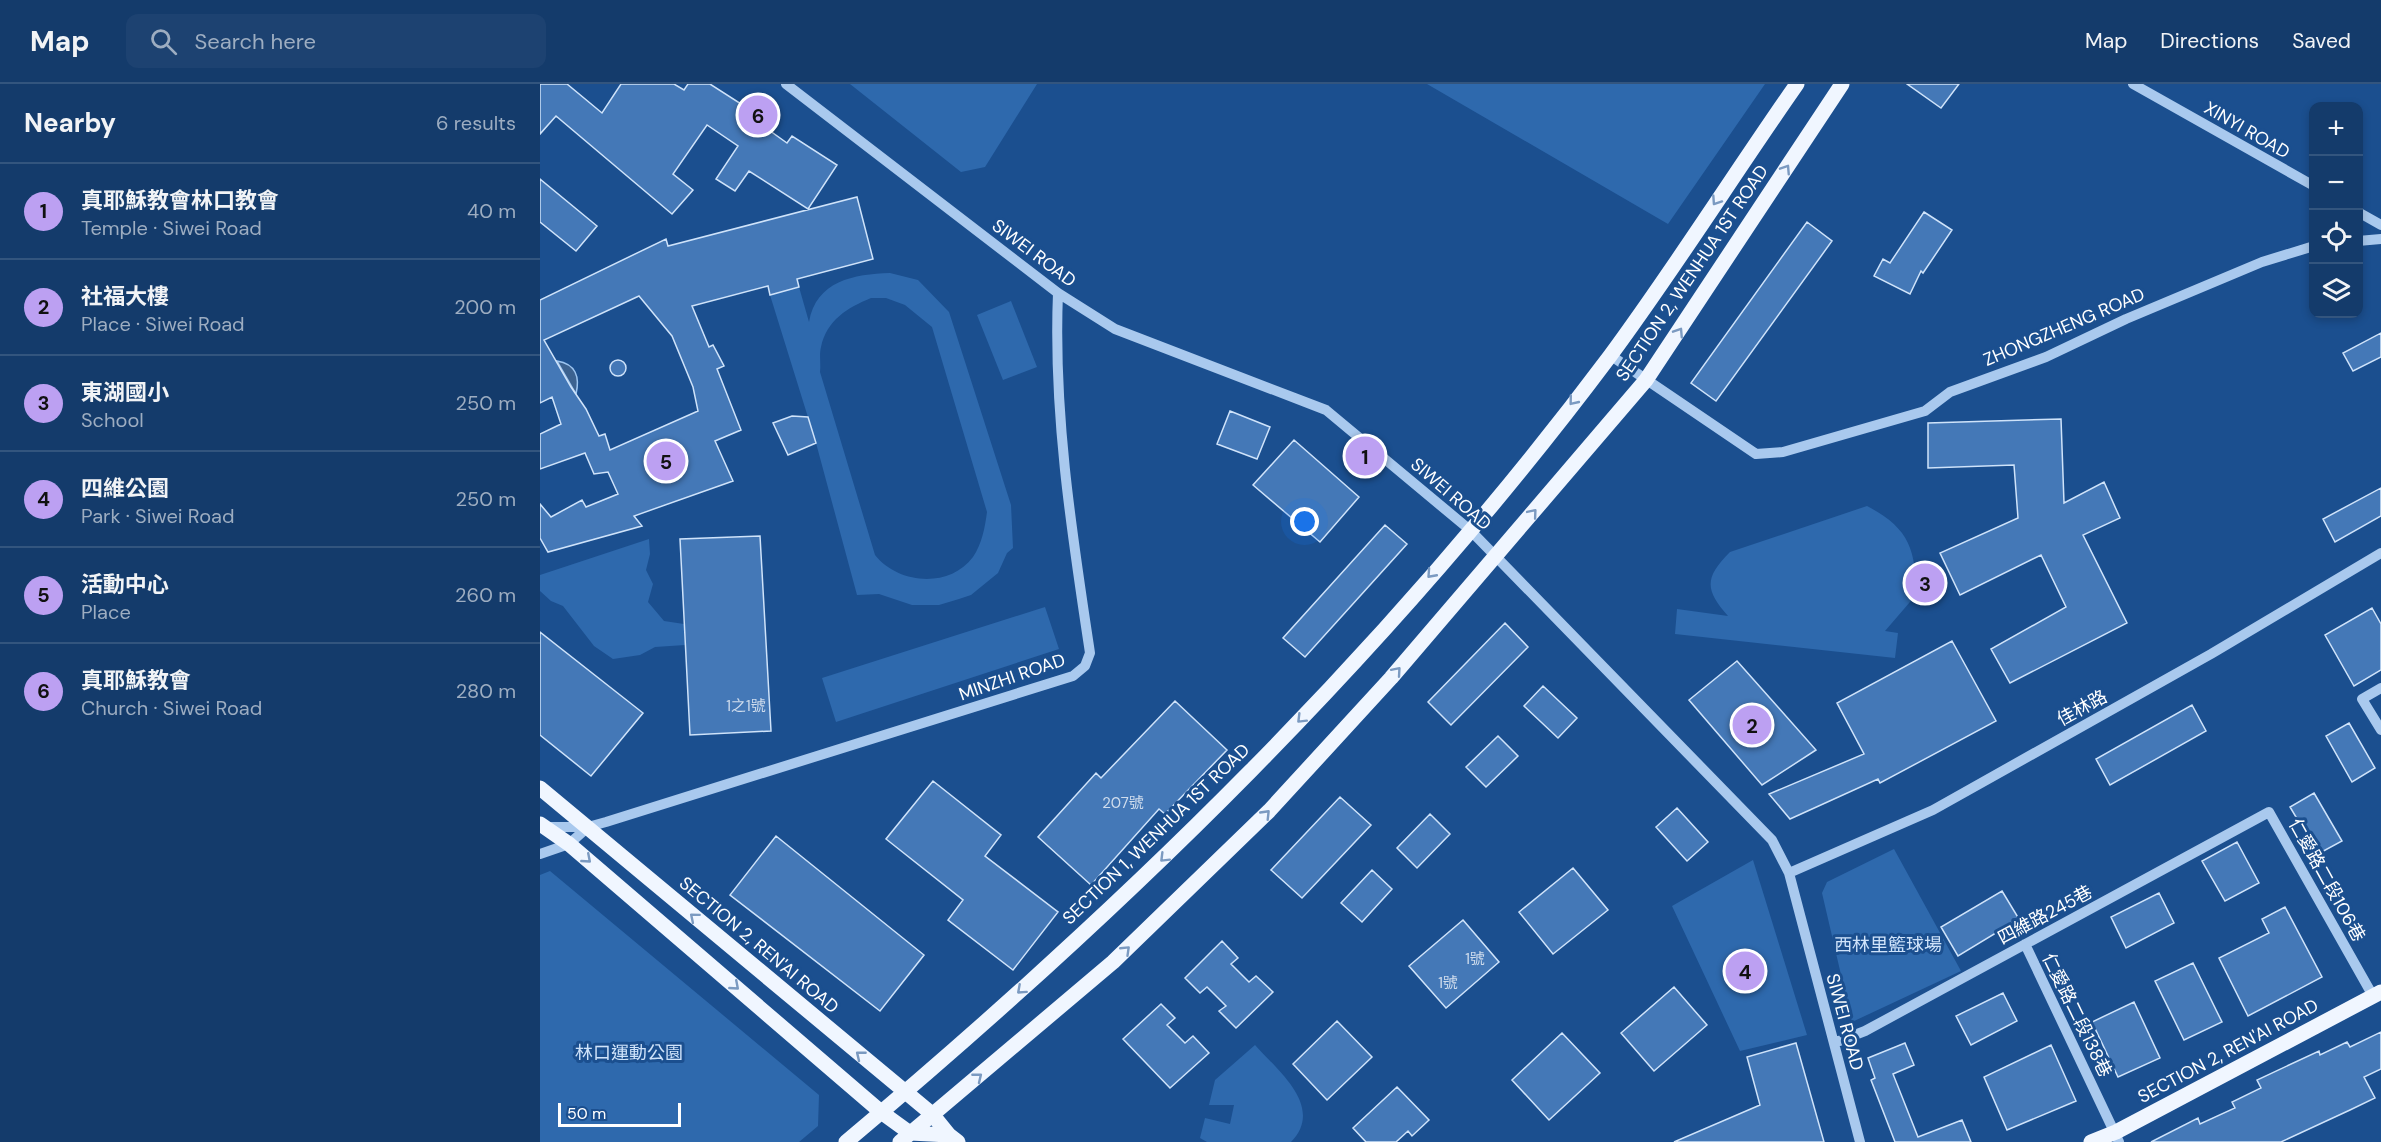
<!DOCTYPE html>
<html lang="en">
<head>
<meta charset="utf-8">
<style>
  :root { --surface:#143b6b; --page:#1d4271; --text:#f1f3f6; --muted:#9dadc1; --line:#33557e; --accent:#bca0f2 }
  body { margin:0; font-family:"DM Sans","Noto Sans TC",sans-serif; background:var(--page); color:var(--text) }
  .controls { position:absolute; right:18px; top:18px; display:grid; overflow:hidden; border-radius:12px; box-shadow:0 3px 9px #0003 }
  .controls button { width:54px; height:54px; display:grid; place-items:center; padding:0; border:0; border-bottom:2px solid var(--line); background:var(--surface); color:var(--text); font:30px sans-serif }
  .scale { position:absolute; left:18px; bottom:15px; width:123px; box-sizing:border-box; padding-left:6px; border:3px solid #fff; border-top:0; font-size:16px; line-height:21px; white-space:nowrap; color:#fff; -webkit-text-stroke:4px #1b4f8f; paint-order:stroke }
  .you { position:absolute; left:765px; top:438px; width:21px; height:21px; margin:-15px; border:4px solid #fff; border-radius:50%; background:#1a73e8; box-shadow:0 0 0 9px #1a73e833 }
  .badge { display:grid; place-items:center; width:39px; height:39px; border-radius:50%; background:var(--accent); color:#111; font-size:20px; font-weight:700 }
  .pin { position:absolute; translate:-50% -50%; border:3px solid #fff; box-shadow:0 2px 6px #0006 }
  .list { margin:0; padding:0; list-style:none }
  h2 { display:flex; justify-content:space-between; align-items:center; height:78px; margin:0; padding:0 24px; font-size:26px }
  h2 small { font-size:20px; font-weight:400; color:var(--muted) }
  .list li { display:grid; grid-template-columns:39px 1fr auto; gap:18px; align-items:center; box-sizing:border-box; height:96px; padding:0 24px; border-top:2px solid var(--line) }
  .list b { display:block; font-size:22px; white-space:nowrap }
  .list p { margin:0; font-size:20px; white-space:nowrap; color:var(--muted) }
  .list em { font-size:20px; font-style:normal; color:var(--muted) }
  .icon { flex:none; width:33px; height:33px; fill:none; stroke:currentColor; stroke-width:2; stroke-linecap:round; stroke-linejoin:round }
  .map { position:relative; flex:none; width:1841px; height:1058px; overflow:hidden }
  header { display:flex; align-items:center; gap:36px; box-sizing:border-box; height:84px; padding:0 30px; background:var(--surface); border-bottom:2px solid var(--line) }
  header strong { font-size:28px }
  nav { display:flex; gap:33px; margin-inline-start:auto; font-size:21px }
  .search { width:420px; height:54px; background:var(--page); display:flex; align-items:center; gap:15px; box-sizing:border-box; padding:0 21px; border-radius:12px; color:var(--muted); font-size:22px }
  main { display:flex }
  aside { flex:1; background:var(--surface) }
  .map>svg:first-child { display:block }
  .green { fill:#2e69ad; fill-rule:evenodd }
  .water { fill:#3c6290; stroke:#9cc4f0; stroke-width:1.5 }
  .building { fill:#4478b7; stroke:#cfe3fa; stroke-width:1.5; fill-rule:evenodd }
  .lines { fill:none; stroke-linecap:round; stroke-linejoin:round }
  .minor { stroke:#a9c9ee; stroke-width:10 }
  .major { stroke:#f0f6ff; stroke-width:15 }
  .oneway { stroke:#7b9ac1 }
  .labels { text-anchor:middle; stroke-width:6; stroke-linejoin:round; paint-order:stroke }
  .number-label { font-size:15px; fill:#d0dded }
  .street-label { font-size:18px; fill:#fff; stroke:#1b4f8f }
  .park-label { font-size:18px; fill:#cfe3fa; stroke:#1b4f8f }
</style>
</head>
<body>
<header>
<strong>Map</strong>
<div class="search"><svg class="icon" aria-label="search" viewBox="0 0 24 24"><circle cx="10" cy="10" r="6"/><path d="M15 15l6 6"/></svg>Search here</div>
<nav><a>Map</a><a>Directions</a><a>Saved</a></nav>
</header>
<main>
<aside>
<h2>Nearby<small>6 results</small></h2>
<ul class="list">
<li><span class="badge">1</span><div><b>真耶穌教會林口教會</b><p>Temple · Siwei Road</p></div><em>40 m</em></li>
<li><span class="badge">2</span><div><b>社福大樓</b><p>Place · Siwei Road</p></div><em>200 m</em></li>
<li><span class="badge">3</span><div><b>東湖國小</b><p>School</p></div><em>250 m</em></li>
<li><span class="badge">4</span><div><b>四維公園</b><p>Park · Siwei Road</p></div><em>250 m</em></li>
<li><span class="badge">5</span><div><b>活動中心</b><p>Place</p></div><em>260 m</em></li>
<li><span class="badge">6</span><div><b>真耶穌教會</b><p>Church · Siwei Road</p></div><em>280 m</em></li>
</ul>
</aside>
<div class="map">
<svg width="1841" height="1058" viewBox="0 0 1841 1058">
  <rect width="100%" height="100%" fill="#1b4f8f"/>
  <path class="green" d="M310 0H497L445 83 421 88Z
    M887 0H1225L1128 140Z
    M350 189 378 196 409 228 471 421 473 464 467 469 458 489 431 511 419 515 399 521H372L339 510 317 511 276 359 230 211 259 203 269 238C276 197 314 190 350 189ZM331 214H346L365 221 392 243 447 428C445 443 442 460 433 473 409 505 358 500 335 471L280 288C281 280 279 271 281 263 287 236 307 224 331 214Z
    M471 217 497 283 463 296 437 231Z
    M1327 422C1369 444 1376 465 1376 511L1345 547 1358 549 1355 574 1135 550 1137 525 1188 532C1165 506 1164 494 1190 468Z
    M109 455 110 470 106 486 113 500 108 518 124 537 144 540 145 561 115 563 100 571 73 575 54 562 23 522 11 517 0 507V491Z
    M505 523 519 565 296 638 282 594Z
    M1354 765 1421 887 1312 938 1282 809 1287 798Z
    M1213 776 1267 951 1200 967 1132 822Z
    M10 787 279 1011 278 1042 259 1058H0V791Z
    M715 961C738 987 785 1023 751 1058H667L660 1054 665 1034 690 1040 694 1021H669L675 996Z"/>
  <path class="water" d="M17 277C36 280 40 293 36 310Z"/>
  <path class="building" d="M0 0H27L62 29 81 0H134L144 6 148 0H170L223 34 219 39 247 59 252 52 297 81 268 125 209 87 195 107 176 95 198 62 167 41 133 90 153 106 132 130 16 32 0 50Z
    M1367 0H1419L1401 24Z
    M0 95 57 142 36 167 0 138Z
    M317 113 333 175 257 195 259 203 230 211 228 202 152 222 169 263 173 261 184 282 177 285 201 346 175 357 193 397 94 432 102 442 8 468 0 454V420L11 433 42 416 46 423 78 410 68 388 54 390 45 369 0 385V350L21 340 12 313 0 319V216L126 155 128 162ZM99 212 132 252 153 303 158 327 70 366 65 350 59 352 46 325 31 303 4 256Z
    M1384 128 1412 146 1383 189 1381 187 1370 210 1334 192 1343 175 1350 179Z
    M1267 138 1292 157 1176 317 1151 299Z
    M1841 249V273L1813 287 1803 269Z
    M70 284a8 8 0 1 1 16 0a8 8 0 1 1-16 0Z
    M690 327 730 343 717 375 677 360Z
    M252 332 268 333 276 359 248 371 233 339Z
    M1521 335 1524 419 1564 398 1580 434 1543 451 1587 539 1470 599 1451 565 1526 523 1501 471 1420 511 1400 469 1478 434 1474 381 1388 384V339Z
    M754 356 819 413 780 458 713 401Z
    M1841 404V432L1795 458 1783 435Z
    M845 441 867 460 765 573 743 554Z
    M220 452 231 647 150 651 140 455Z
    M1832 524 1841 540V586L1814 602 1785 551Z
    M965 539 988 563 911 641 888 618Z
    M0 548 103 629 51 692 0 651Z
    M1412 557 1456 637 1340 699 1338 695 1250 735 1229 710 1324 670 1297 619Z
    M1197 577 1276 666 1222 701 1149 616Z
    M1003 602 1037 634 1018 654 984 622Z
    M635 617 687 666 625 730 619 725 551 801 498 753 556 689 561 694Z
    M1652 621 1666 647 1570 701 1556 675Z
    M1809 639 1835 684 1812 698 1786 652Z
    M958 652 978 672 946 703 926 683Z
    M393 697 461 751 445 772 518 828 473 886 408 836 423 816 346 755Z
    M1774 709 1802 757 1778 770 1750 723Z
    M800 713 831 741 762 814 731 786Z
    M1137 724 1168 758 1147 777 1116 743Z
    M890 730 910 750 877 784 857 764Z
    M236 752 384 871 340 927 190 811Z
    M1697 758 1719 799 1685 817 1662 777Z
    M1033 784 1068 826 1013 870 979 828Z
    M832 786 852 805 822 838 801 819Z
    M1462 807 1479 835 1418 872 1401 843Z
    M1619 809 1634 839 1586 864 1571 833Z
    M1745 823 1782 893 1708 932 1679 874 1729 849 1722 835Z
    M923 836 959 878 906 924 869 882Z
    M682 857 698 874 691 880 709 898 716 892 733 908 696 944 679 927 686 922 667 903 660 909 645 894Z
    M1653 879 1682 938 1644 956 1615 897Z
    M1134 903 1167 941 1114 987 1081 949Z
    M1463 909 1477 937 1431 961 1416 932Z
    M1594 918 1620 974 1578 993 1552 938Z
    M621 920 635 934 627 941 645 959 653 952 669 969 630 1004 583 955Z
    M797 937 832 973 787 1016 753 980Z
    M1841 948V985L1824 993 1835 1014 1810 1026 1741 1058H1611L1658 1034 1660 1040 1695 1024 1692 1018 1721 1004 1717 996 1779 967 1780 971 1807 958 1810 963Z
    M1022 949 1060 989 1009 1036 972 996Z
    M1256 959 1284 1058H1134L1220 1021 1207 973Z
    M1365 959 1374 981 1353 990 1378 1053 1422 1036 1431 1058H1355L1331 996 1335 994 1328 974Z
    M1511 961 1536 1017 1467 1046 1444 993Z
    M857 1003 889 1036 872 1052 868 1047 856 1058H826L813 1044Z"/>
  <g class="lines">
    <path class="minor" d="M246 0 518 209 575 245 786 326 930 446 1232 756 1249 789 1320 1058
      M1593 0 1774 102
      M1818 128 1841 141
      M1818 157 1841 155
      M1070 271 1216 370 1243 368 1385 327 1410 308 1506 273 1586 235 1722 178 1774 162
      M1841 604 1822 615 1841 646
      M6 743H48L66 738 533 592 545 582 550 569C532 450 513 329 518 209
      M0 770 29 760 48 743
      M1249 789 1393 726 1671 570 1841 469
      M1485 860 1579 1058
      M1294 959 1325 947 1729 728 1833 912"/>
    <path class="major" d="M0 704 392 1030 409 1051 418 1058
      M0 740 29 760 341 1028 370 1049 409 1051
      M306 1058C586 823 850 566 1070 272 1135 184 1194 90 1257 0
      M360 1058 573 878 729 727 851 594 1106 296 1302 0
      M1551 1058 1576 1048 1841 908"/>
  </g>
  <defs><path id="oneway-chevron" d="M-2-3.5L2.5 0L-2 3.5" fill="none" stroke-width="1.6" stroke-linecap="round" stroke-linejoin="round" transform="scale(1.5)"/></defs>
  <g class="oneway">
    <use href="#oneway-chevron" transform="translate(1246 85) rotate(-57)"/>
    <use href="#oneway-chevron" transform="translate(1176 117) rotate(124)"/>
    <use href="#oneway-chevron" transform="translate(1139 248) rotate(-57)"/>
    <use href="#oneway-chevron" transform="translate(1033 317) rotate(129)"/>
    <use href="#oneway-chevron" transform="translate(993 429) rotate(-50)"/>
    <use href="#oneway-chevron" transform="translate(891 490) rotate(132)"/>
    <use href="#oneway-chevron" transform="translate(857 587) rotate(-49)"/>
    <use href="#oneway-chevron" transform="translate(761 635) rotate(135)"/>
    <use href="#oneway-chevron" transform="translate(726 730) rotate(-46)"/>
    <use href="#oneway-chevron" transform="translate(624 774) rotate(135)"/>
    <use href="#oneway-chevron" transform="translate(47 775) rotate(41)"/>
    <use href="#oneway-chevron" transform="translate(154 833) rotate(-140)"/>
    <use href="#oneway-chevron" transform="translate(586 866) rotate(-44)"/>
    <use href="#oneway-chevron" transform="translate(195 902) rotate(41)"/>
    <use href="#oneway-chevron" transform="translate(481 906) rotate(138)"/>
    <use href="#oneway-chevron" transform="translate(320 971) rotate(-141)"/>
    <use href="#oneway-chevron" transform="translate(438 993) rotate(-39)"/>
  </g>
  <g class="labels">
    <g class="number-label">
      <text x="206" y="627">1之1號</text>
      <text x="583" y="724">207號</text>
      <text x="935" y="880">1號</text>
      <text x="908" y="904">1號</text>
    </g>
    <g class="street-label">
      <text transform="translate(1707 46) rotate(30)" y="6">XINYI ROAD</text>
      <text transform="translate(494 169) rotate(37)" y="6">SIWEI ROAD</text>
      <text transform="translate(1152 189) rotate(-56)" y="6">SECTION 2, WENHUA 1ST ROAD</text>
      <text transform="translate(1524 243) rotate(-23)" y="6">ZHONGZHENG ROAD</text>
      <text transform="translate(911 410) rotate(41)" y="6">SIWEI ROAD</text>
      <text transform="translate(472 593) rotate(-19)" y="6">MINZHI ROAD</text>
      <text transform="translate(1542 624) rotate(-29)" y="6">佳林路</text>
      <text transform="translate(616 750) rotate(-44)" y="6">SECTION 1, WENHUA 1ST ROAD</text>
      <text transform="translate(1787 796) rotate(61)" y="6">仁愛路二段106巷</text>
      <text transform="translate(1505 831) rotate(-28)" y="6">四維路245巷</text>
      <text transform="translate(219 861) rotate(40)" y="6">SECTION 2, REN'AI ROAD</text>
      <text transform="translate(1537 931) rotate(64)" y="6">仁愛路二段138巷</text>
      <text transform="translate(1305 938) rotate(75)" y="6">SIWEI ROAD</text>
      <text transform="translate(1688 967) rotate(-28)" y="6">SECTION 2, REN'AI ROAD</text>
    </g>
    <g class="park-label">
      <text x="1348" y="867">西林里籃球場</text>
      <text x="89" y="975">林口運動公園</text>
    </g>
  </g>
</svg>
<div class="controls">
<button>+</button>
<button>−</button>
<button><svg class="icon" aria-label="locate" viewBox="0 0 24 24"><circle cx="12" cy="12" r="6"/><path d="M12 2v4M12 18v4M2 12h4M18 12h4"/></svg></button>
<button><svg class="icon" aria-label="layers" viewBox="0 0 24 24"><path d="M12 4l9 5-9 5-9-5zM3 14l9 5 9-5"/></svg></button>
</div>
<div class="scale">50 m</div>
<div class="you"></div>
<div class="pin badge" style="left:825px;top:372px">1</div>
<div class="pin badge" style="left:1212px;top:641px">2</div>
<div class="pin badge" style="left:1385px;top:499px">3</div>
<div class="pin badge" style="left:1205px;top:887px">4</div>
<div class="pin badge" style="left:126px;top:377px">5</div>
<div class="pin badge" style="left:218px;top:31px">6</div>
</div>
</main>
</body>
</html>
